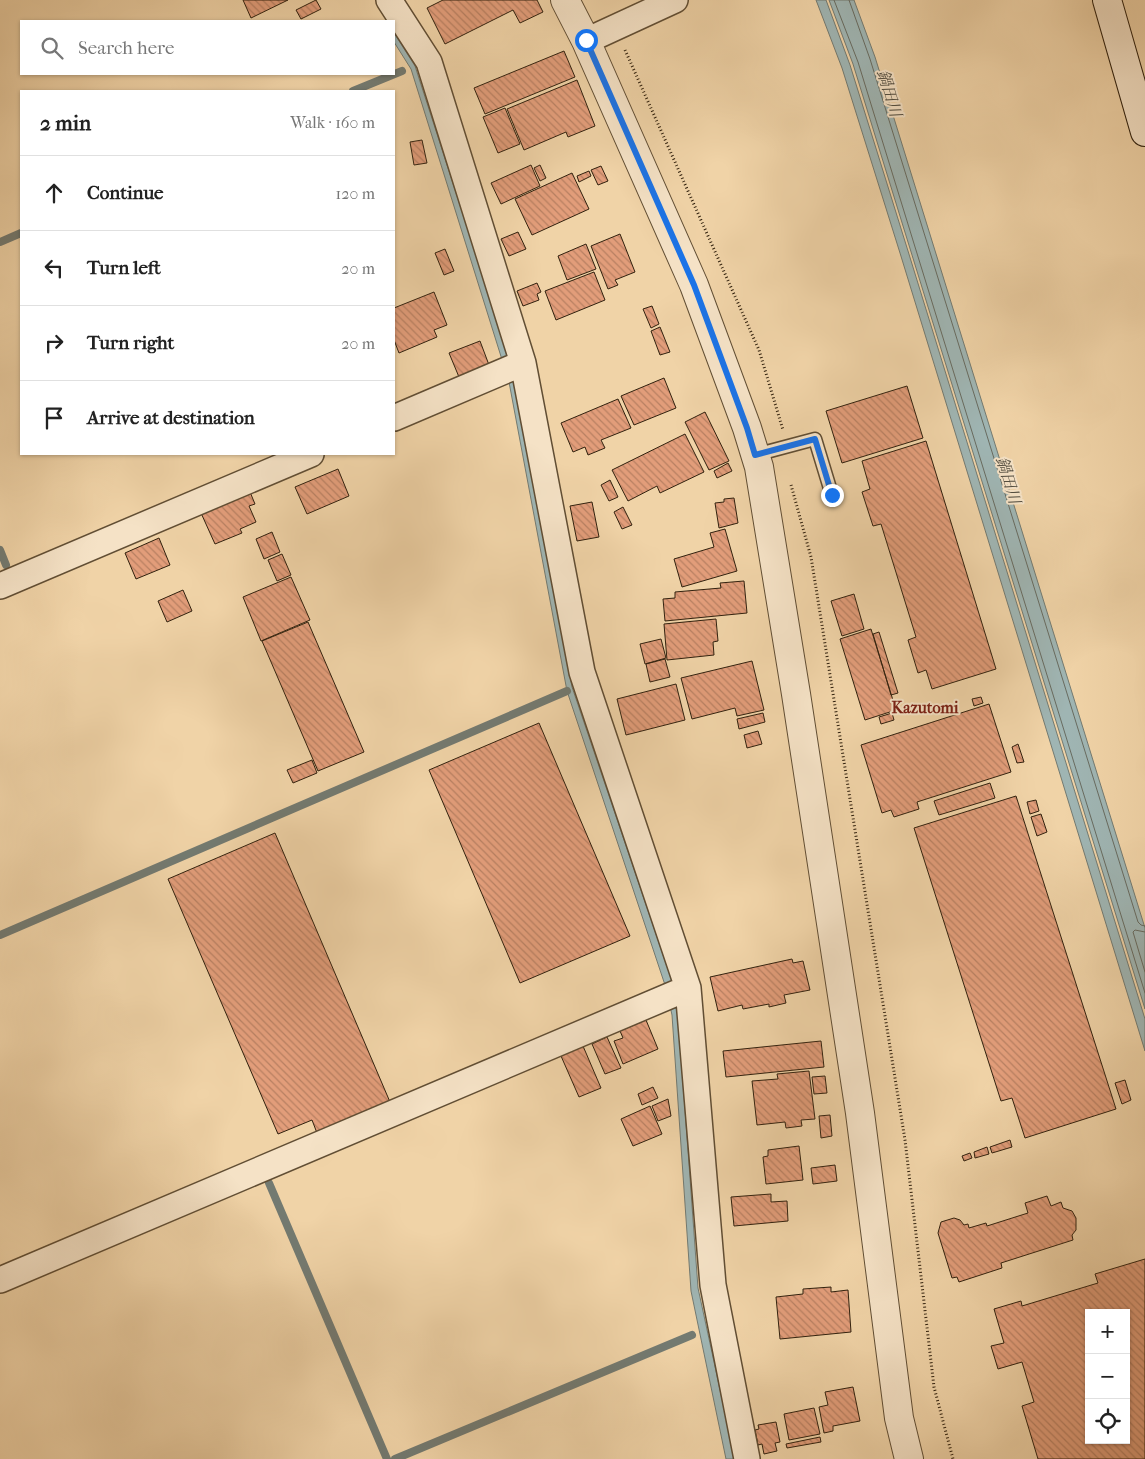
<!DOCTYPE html>
<html lang="en">
<head>
<meta charset="utf-8">
<style>
  :root { --surface:#fff; --page:#f6f6f6; --text:#222; --muted:#767676; --line:#e0e0e0 }
  body { margin:0; font-family:"IM FELL French Canon","Noto Serif JP",serif; background:var(--page); color:var(--text) }
  .controls { position:absolute; right:15px; bottom:15px; display:grid; overflow:hidden; border-radius:0px; box-shadow:0 1px 4px #0004 }
  .controls button { width:45px; height:45px; display:grid; place-items:center; padding:0; border:0; border-bottom:1px solid var(--line); background:var(--surface); color:var(--text); font:25px sans-serif }
  .stop { position:absolute; width:15px; height:15px; margin:-11px; border:4px solid #1a73e8; border-radius:50%; background:#fff }
  .stop.end { background:#1a73e8; border-color:#fff; box-shadow:0 1px 5px #0008 }
  .list { margin:0; padding:0; list-style:none }
  h2 { display:flex; justify-content:space-between; align-items:center; height:65px; margin:0; padding:0 20px; font-size:21px }
  h2 small { font-size:16px; font-weight:400; color:var(--muted) }
  .list li { display:grid; grid-template-columns:32px 1fr auto; gap:15px; align-items:center; box-sizing:border-box; height:75px; padding:0 20px; border-top:1px solid var(--line) }
  .list b { display:block; font-size:19px; white-space:nowrap }
  .list em { font-size:16px; font-style:normal; color:var(--muted) }
  .icon { flex:none; width:28px; height:28px; fill:none; stroke:currentColor; stroke-width:2; stroke-linecap:round; stroke-linejoin:round }
  .map { position:relative; flex:none; width:1145px; height:1459px; overflow:hidden }
  .search { position:absolute; background:var(--surface); box-shadow:0 1px 4px #0004; left:20px; top:20px; width:375px; height:55px; display:flex; align-items:center; gap:12px; box-sizing:border-box; padding:0 18px; border-radius:0px; color:var(--muted); font-size:19px }
  .panel { position:absolute; background:var(--surface); box-shadow:0 1px 4px #0004; left:20px; top:90px; width:375px; height:365px; border-radius:0px }
  .map>svg:first-child { display:block }
  .water { fill:#9fb5b3; stroke:#737a71 }
  .lines { fill:none; stroke-linecap:round; stroke-linejoin:round }
  .shore { stroke:#686b60; stroke-width:1 }
  .stream { stroke:#737a71; stroke-width:8 }
  .building { fill:url(#building-back-hatch); stroke:#31210e; fill-rule:evenodd }
  .service-casing { stroke:#614e34; stroke-width:15 }
  .minor-casing { stroke:#614e34; stroke-width:28 }
  .tertiary-casing { stroke:#614e34; stroke-width:30 }
  .secondary-casing { stroke:#31210e; stroke-width:30 }
  .path { stroke:#31210e; stroke-width:3; stroke-dasharray:1 2.5; stroke-linecap:butt }
  .service { stroke:#f5e2c6; stroke-width:12 }
  .minor { stroke:#f5e2c6; stroke-width:25 }
  .tertiary { stroke:#f5e2c6; stroke-width:28 }
  .secondary { stroke:#f5e2c6; stroke-width:28 }
  .route { stroke:#1a73e8; stroke-width:6 }
  .labels { text-anchor:middle; stroke-width:4; stroke-linejoin:round; paint-order:stroke }
  .water-label { font-size:16px; font-style:italic; fill:#524d40; stroke:#f5e2c6 }
  .neighbourhood-label { font-size:16px; font-weight:bold; fill:#7a1f14; stroke:#f5e2c6 }
</style>
</head>
<body>
<div class="map">
<svg width="1145" height="1459" viewBox="0 0 1145 1459">
  <defs>
    <pattern id="building-back-hatch" width="6" height="6" patternUnits="userSpaceOnUse" patternTransform="scale(1.25)"><rect width="6" height="6" fill="#e29d7a"/><path d="M-1 5l2 2M0 0l6 6M5-1l2 2" fill="none" stroke="#b88062"/></pattern>
  </defs>
  <rect width="100%" height="100%" fill="#f0d3a7"/>
  <filter id="stains"><feTurbulence type="fractalNoise" baseFrequency=".004" numOctaves="4"/><feColorMatrix values="0 0 0 0 .2 0 0 0 0 .09 0 0 0 0 .02 0 0 0 .5 -.17"/></filter>
  <radialGradient id="worn" r=".72"><stop offset=".6" stop-color="#630" stop-opacity="0"/><stop offset="1" stop-color="#630" stop-opacity=".3"/></radialGradient>
  <path class="water" d="M816 0H826L850 65 908 251 1145 1019V1051L900 253 842 68Z
    M829 0H854L875 57 1145 928V1009L853 64Z
    M394 33 415 66 507 350 516 381 572 687 671 978 678 1013 698 1288 735 1459H726L691 1291 672 1015 666 988 567 691 509 382 411 69 394 42Z"/>
  <g class="lines">
    <path class="shore" d="M834 0 858 62 1145 993
      M849 0 870 59 1138 922 1141 925 1145 926
      M1145 932 1135 930 1133 932 1145 972"/>
    <path class="stream" d="M353 91 402 71
      M0 242 21 233
      M0 550 6 565
      M0 935 567 691
      M269 1183 387 1459
      M395 1459 692 1335"/>
  </g>
  <path class="building" d="M243 0H288L251 18Z
    M316 0 321 9 301 19 296 10Z
    M443 0H537L543 12 520 23 513 10 445 44 427 8Z
    M564 51 575 77 485 114 474 88Z
    M577 80 595 126 568 137 566 132 524 150 507 109Z
    M505 108 520 144 498 153 483 117Z
    M422 140 427 163 414 165 410 142Z
    M531 165 540 186 501 204 491 183Z
    M540 165 546 178 540 181 534 168Z
    M601 166 608 181 598 185 591 170Z
    M589 171 591 176 579 182 577 176Z
    M572 173 589 209 532 235 515 199Z
    M518 232 526 249 509 256 501 239Z
    M620 234 635 272 615 280 618 285 608 289 591 246Z
    M586 244 596 269 567 280 558 256Z
    M445 249 454 271 444 275 435 253Z
    M594 272 605 300 556 320 545 291Z
    M537 283 541 292 537 294 539 300 523 306 517 291Z
    M434 292 447 325 434 330 437 337 399 353 394 340V308Z
    M652 306 659 324 651 328 643 309Z
    M660 327 670 352 660 355 651 331Z
    M480 341 489 365 459 377 449 353Z
    M664 378 676 408 634 425 621 396Z
    M907 386 923 438 842 463 826 411Z
    M618 399 631 428 601 440 605 448 588 455 585 447 573 452 561 423Z
    M705 412 729 461 709 470 685 422Z
    M685 434 704 472 660 493 657 486 628 501 612 470Z
    M926 441 996 669 932 689 926 670 918 673 908 640 916 637 881 524 873 526 862 492 870 489 862 461Z
    M728 463 732 471 717 478 714 471Z
    M338 469 349 496 307 514 295 487Z
    M610 480 618 497 609 501 601 485Z
    M250 492 255 504 249 506 256 522 240 529 242 533 215 544 201 513Z
    M734 498 738 523 719 528 715 503 724 502V499Z
    M592 502 599 537 577 541 570 506Z
    M623 507 632 525 622 529 614 512Z
    M725 529 737 571 682 587 674 559 714 547 710 533Z
    M272 532 280 552 264 559 256 539Z
    M159 538 170 565 136 579 125 553Z
    M282 554 291 575 277 581 268 560Z
    M291 577 310 620 261 641 243 597Z
    M744 581 747 613 665 621 663 599 675 598V592L721 588 720 583Z
    M183 590 192 611 167 622 158 601Z
    M854 594 864 629 842 636 831 601Z
    M716 619 718 641 713 642 714 655 667 660 664 624Z
    M308 622 364 752 318 771 262 641Z
    M871 629 896 710 865 720 840 639Z
    M879 632 898 693 891 695 873 634Z
    M661 639 666 658 645 664 640 644Z
    M665 659 670 677 650 682 646 664Z
    M752 661 764 710 737 716 735 708 692 719 681 678Z
    M676 684 685 720 626 735 617 699Z
    M981 697 983 703 974 706 972 699Z
    M989 704 1011 772 917 802 919 809 894 817 891 810 882 813 861 745Z
    M763 713 765 722 739 729 737 719Z
    M892 713 894 720 881 724 879 717Z
    M539 723 630 936 520 983 429 770Z
    M758 731 762 744 747 748 744 735Z
    M1018 744 1024 762 1017 763 1012 747Z
    M312 760 317 773 293 783 287 770Z
    M990 783 995 798 939 815 934 801Z
    M1016 796 1116 1109 1025 1138 1012 1098 1001 1101 914 828Z
    M1036 800 1039 811 1030 814 1027 802Z
    M1041 814 1047 832 1037 836 1031 817Z
    M275 833 390 1102 317 1133 312 1120 278 1134 168 879Z
    M792 959 793 963 803 961 810 990 784 995 786 1003 769 1007V1004L743 1009 742 1005 718 1011 710 977Z
    M646 1020 658 1049 623 1064 614 1041 623 1038 620 1031Z
    M607 1037 621 1068 605 1074 592 1044Z
    M821 1041 824 1067 726 1077 723 1051Z
    M583 1046 601 1088 579 1097 561 1056Z
    M809 1071 815 1119 801 1120 802 1126 786 1128 785 1122 757 1125 752 1081 778 1079 777 1074Z
    M825 1076 827 1093 814 1094 812 1077Z
    M1125 1080 1131 1100 1122 1104 1115 1083Z
    M653 1087 658 1098 642 1105 638 1094Z
    M668 1099 671 1116 658 1121 652 1106Z
    M650 1106 662 1134 633 1146 621 1119Z
    M830 1115 832 1136 821 1138 819 1116Z
    M1010 1140 1012 1147 992 1153 990 1147Z
    M799 1146 803 1180 766 1184 763 1157 768 1156V1150Z
    M987 1147 989 1154 975 1158 974 1152Z
    M970 1153 972 1158 964 1161 962 1156Z
    M835 1165 837 1181 813 1184 811 1168Z
    M771 1194V1202L787 1201 788 1221 734 1226 731 1197Z
    M1047 1196 1051 1206 1061 1202 1063 1208 1072 1211 1076 1218V1230L1072 1235 1073 1240 1001 1263 1002 1268 959 1282 957 1277 952 1278 938 1233 941 1222 954 1218 960 1220 964 1225 968 1224 969 1228 986 1223 987 1226 1028 1213 1025 1203Z
    M1145 1259V1459H1038L1022 1406 1034 1402 1022 1362 998 1369 991 1346 1004 1343 994 1309 1021 1301 1022 1306 1098 1283 1095 1274ZM1089 1313H1126V1440H1089Z
    M831 1287V1292L848 1290 851 1332 780 1339 776 1297 803 1294V1289Z
    M853 1387 860 1421 833 1426V1431L824 1433 819 1407 828 1405 825 1392Z
    M814 1408 820 1434 789 1440 784 1414Z
    M776 1422 780 1442 775 1443 777 1451 764 1454 762 1444 758 1445 755 1430 759 1429 758 1425Z
    M820 1437 821 1442 787 1448 786 1444Z"/>
  <g class="lines">
    <g class="service-casing">
      <path id="service" d="M755 455 815 439 832 495"/>
    </g>
    <g class="minor-casing">
      <path id="minor" d="M389 0 429 62 523 363 582 672 688 988 713 1285 747 1459
        M586 41 675 0
        M394 418 523 363
        M0 586 311 454
        M0 1280 688 988"/>
    </g>
    <g class="tertiary-casing">
      <path id="tertiary" d="M565 0 586 41 694 285 747 428 759 467 796 694 860 1113 899 1418 909 1459"/>
    </g>
    <g class="secondary-casing">
      <path id="secondary" d="M1107 0 1145 132"/>
    </g>
    <path class="path" d="M625 50 759 350 783 430
      M791 485 811 557 905 1140 934 1387 953 1459"/>
    <use href="#service" class="service"/>
    <use href="#minor" class="minor"/>
    <use href="#tertiary" class="tertiary"/>
    <use href="#secondary" class="secondary"/>
  </g>
  <g class="lines">
    <path class="route" d="M586 40 694 285 747 428 755 455 815 439 832 495"/>
  </g>
  <g class="labels">
    <g class="water-label">
      <text transform="translate(890 93) rotate(73)" y="6">鍋田川</text>
      <text transform="translate(1009 480) rotate(73)" y="6">鍋田川</text>
    </g>
    <g class="neighbourhood-label">
      <text x="925" y="713">Kazutomi</text>
    </g>
  </g>
  <rect width="100%" height="100%" filter="url(#stains)"/>
  <rect width="100%" height="100%" fill="url(#worn)"/>
</svg>
<div class="controls">
<button>+</button>
<button>−</button>
<button><svg class="icon" aria-label="locate" viewBox="0 0 24 24"><circle cx="12" cy="12" r="6"/><path d="M12 2v4M12 18v4M2 12h4M18 12h4"/></svg></button>
</div>
<div class="stop" style="left:586px;top:40px"></div>
<div class="stop end" style="left:832px;top:495px"></div>
<div class="search"><svg class="icon" aria-label="search" viewBox="0 0 24 24"><circle cx="10" cy="10" r="6"/><path d="M15 15l6 6"/></svg>Search here</div>
<section class="panel">
<h2>2 min<small>Walk · 160 m</small></h2>
<ul class="list">
<li><svg class="icon" aria-label="ahead" viewBox="0 0 24 24"><path d="M12 20V5M6 11l6-6 6 6"/></svg><div><b>Continue</b></div><em>120 m</em></li>
<li><svg class="icon" aria-label="left" viewBox="0 0 24 24"><path d="M17 20v-9H6M10 6l-5 5 5 5"/></svg><div><b>Turn left</b></div><em>20 m</em></li>
<li><svg class="icon" aria-label="right" viewBox="0 0 24 24"><path d="M7 20v-9h11M14 6l5 5-5 5"/></svg><div><b>Turn right</b></div><em>20 m</em></li>
<li><svg class="icon" aria-label="arrive" viewBox="0 0 24 24"><path d="M6 21V4h12l-3 4 3 4H6"/></svg><div><b>Arrive at destination</b></div></li>
</ul>
</section>
</div>
</body>
</html>
